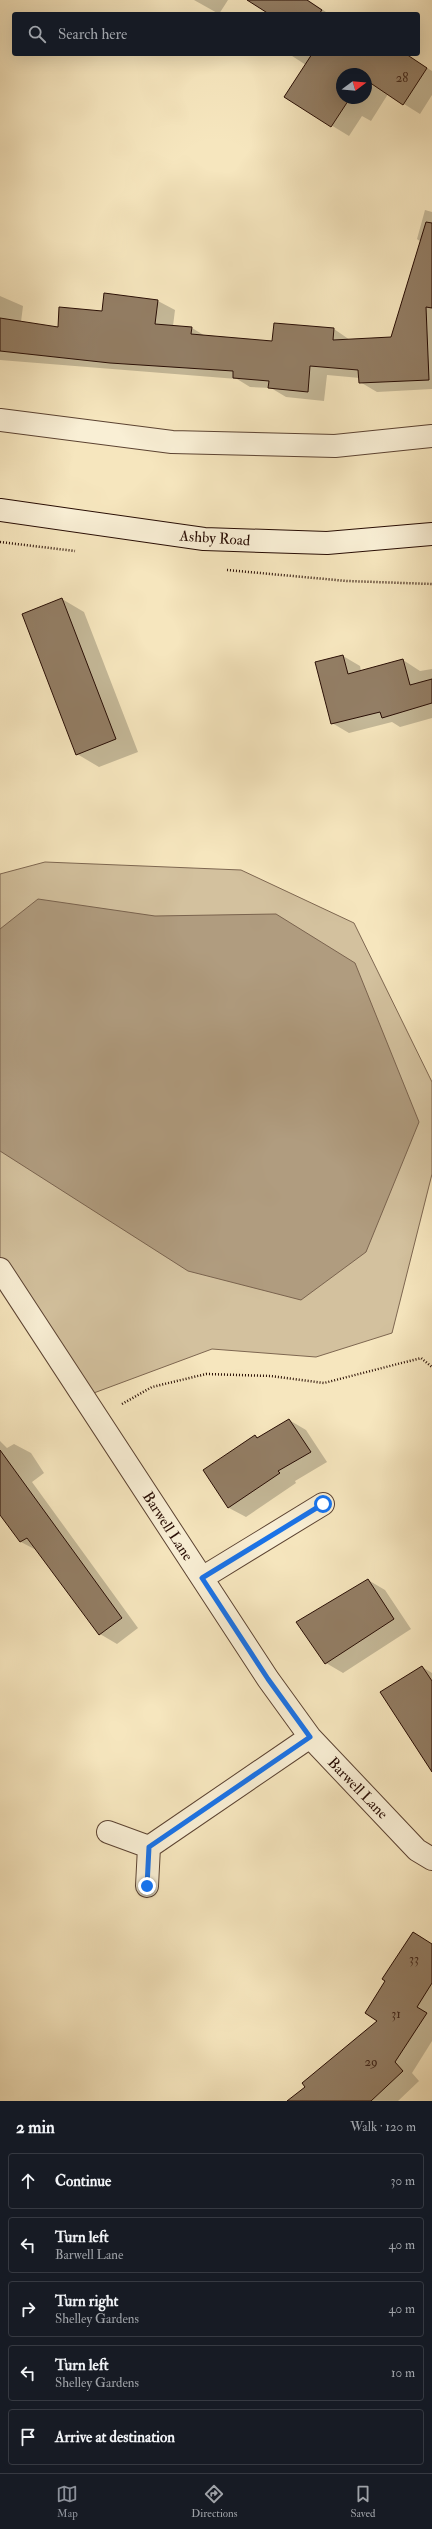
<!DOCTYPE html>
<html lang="en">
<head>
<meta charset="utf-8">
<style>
  :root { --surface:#171b24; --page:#242831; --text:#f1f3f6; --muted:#9ea1a6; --line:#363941; --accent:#8c9099 }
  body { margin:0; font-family:"IM FELL Double Pica",serif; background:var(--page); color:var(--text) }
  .compass { position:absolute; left:336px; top:68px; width:36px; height:36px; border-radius:50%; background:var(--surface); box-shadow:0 4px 16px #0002; rotate:74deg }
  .stop { position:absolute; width:12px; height:12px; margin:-9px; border:3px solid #1a73e8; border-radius:50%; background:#fff }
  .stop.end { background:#1a73e8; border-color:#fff; box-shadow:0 1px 4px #0008 }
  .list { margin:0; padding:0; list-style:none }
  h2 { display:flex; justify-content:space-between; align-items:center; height:52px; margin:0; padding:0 16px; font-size:17px }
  h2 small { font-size:13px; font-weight:400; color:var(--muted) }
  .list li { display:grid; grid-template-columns:26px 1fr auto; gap:12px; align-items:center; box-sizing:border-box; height:56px; margin:0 8px 8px; padding:0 8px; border:1px solid var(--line); border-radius:4px }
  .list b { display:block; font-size:15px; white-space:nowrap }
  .list p { margin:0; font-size:13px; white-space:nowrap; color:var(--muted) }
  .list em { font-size:13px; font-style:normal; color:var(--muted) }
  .icon { flex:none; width:22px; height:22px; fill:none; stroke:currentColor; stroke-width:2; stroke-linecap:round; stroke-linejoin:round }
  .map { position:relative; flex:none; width:432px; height:2101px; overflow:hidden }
  .search { position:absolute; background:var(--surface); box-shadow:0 4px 16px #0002; left:12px; right:12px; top:12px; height:44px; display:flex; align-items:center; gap:10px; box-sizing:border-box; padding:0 14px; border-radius:4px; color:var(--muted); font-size:15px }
  .sheet { height:372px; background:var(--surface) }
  nav { display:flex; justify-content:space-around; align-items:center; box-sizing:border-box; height:56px; border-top:1px solid var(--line); background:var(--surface); font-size:11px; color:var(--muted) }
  nav a { display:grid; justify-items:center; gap:2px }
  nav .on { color:var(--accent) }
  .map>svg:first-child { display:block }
  .green { fill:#d3c19e; stroke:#7e6751 }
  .water { fill:#b09c7f; stroke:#7a634e }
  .shadow { fill:#0003; fill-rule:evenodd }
  .building { fill:#937e65; stroke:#280d04 }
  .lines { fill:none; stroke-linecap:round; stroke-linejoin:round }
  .minor-casing { stroke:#5c4332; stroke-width:24 }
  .secondary-casing { stroke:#280d04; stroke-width:24 }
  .path { stroke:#280d04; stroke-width:2.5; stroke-dasharray:1 2; stroke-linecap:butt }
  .minor { stroke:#f9efd5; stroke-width:22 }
  .secondary { stroke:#f9efd5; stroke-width:22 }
  .route { stroke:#1a73e8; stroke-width:5 }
  .labels { text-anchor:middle; stroke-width:4; stroke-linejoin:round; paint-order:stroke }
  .number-label { font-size:13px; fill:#43291c }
  .street-label { font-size:15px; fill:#280d04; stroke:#f9efd5 }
</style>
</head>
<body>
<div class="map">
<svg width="432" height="2101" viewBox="0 0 432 2101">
  <rect width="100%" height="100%" fill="#f6e6be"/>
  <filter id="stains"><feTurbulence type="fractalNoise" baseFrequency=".005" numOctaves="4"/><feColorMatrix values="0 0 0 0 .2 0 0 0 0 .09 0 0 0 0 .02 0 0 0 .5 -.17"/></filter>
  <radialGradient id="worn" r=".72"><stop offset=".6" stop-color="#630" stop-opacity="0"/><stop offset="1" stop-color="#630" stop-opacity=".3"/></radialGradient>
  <path class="green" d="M45 862 241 870 354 923 432 1082V1174L392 1333 316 1357 212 1349 83 1397 0 1269V874Z"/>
  <path class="water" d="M38 899 155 916 276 914 355 963 419 1122 366 1252 301 1300 188 1271 0 1151V929Z"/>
  <path class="shadow" d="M194 0H228L219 14Z
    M249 0H308L329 14H271Z
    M289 54H405L432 71V95L420 114 388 94 371 121 362 116 349 136 285 97 306 65ZM342 74H366V98H342Z
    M425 210 432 212V389L377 392 360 382V378L327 375 324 401 286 397 271 388 250 387 237 379 0 360V296L23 306 21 322 59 328 102 312 104 294 158 301 175 310 173 326 192 328 207 337 273 342 334 329 350 340 391 338 421 242 417 239Z
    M62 599 84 612 138 752 99 767 77 754Z
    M343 656 360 666 361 671 403 660 420 671 432 669V718L400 727 392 722 349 733 332 723Z
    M289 1420 306 1430 327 1462 295 1481 296 1483 246 1517 229 1508 255 1436 259 1438Z
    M0 1441 7 1448 14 1444 31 1453 44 1473 32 1482 138 1628 117 1644 100 1634 38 1551 21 1542 0 1513Z
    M368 1580 385 1590 411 1629 343 1673 326 1663Z
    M422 1667 432 1673V1762Z
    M432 1944V2041L412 2073 419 2081 398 2101H290L379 2020Z"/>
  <path class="building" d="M247 0H307L322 10 319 14H269Z
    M312 54H406L427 68 403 105 366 80V73L342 74V98H350L331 127 284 97Z
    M426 222 432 223V308L426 307 429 380 359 383 358 370 310 366 308 392 268 388 269 381 233 378V371L110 363 0 351V318L58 327 59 307 102 311 104 293 158 300 155 324 192 327 191 334 272 341 274 323 334 328 333 340 391 337Z
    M62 598 116 739 76 755 22 614Z
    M343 655 348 674 403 659 410 685 432 679V703L382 718 380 712 331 724 315 662Z
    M289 1419 311 1452 278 1471 280 1473 228 1508 203 1470 255 1435 257 1438Z
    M0 1450 122 1618 99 1635 27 1538 20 1542 0 1515Z
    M368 1579 394 1619 325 1664 296 1622Z
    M422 1666 432 1681V1772L380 1692Z
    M413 1932 432 1944V1983L417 2007 427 2013 395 2062 403 2071 371 2101H287L305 2087 302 2083 377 2021 365 2013 385 1981 382 1979Z"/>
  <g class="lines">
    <g class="minor-casing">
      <path id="minor" d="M0 420 172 442 335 446 432 436
        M0 1269 268 1679 310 1737 417 1850 432 1859
        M202 1578 323 1504
        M108 1832 149 1847 147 1886
        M149 1847 310 1737"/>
    </g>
    <g class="secondary-casing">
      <path id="secondary" d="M0 510 204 539 327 543 432 534"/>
    </g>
    <path class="path" d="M0 542 75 551
      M227 570 347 581 432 584
      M122 1404 152 1387 206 1374 271 1376 324 1383 421 1358 432 1367"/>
    <use href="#minor" class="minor"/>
    <use href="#secondary" class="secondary"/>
  </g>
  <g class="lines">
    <path class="route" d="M147 1886 149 1847 310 1737 268 1679 202 1578 323 1504"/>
  </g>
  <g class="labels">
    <g class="number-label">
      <text x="402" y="82">28</text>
      <text x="414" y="1963">33</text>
      <text x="396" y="2018">31</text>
      <text x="371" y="2066">29</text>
    </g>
    <g class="street-label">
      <text transform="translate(215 538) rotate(4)" y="5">Ashby Road</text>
      <text transform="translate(168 1526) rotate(57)" y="5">Barwell Lane</text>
      <text transform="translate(358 1788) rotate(46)" y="5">Barwell Lane</text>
    </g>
  </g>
  <rect width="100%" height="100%" filter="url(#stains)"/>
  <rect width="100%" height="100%" fill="url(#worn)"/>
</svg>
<svg class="compass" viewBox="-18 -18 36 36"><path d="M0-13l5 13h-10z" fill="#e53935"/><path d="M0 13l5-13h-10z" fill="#9ea1a6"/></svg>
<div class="stop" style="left:323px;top:1504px"></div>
<div class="stop end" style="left:147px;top:1886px"></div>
<div class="search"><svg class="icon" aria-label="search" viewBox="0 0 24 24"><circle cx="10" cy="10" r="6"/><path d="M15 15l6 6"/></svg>Search here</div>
</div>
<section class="sheet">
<h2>2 min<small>Walk · 120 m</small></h2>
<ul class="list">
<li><svg class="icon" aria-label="ahead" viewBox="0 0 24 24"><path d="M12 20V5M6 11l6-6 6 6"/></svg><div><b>Continue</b></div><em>30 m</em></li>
<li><svg class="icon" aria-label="left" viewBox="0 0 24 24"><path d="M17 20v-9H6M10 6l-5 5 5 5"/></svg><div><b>Turn left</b><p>Barwell Lane</p></div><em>40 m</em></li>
<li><svg class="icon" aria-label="right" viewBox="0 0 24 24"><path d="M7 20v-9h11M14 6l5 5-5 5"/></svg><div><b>Turn right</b><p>Shelley Gardens</p></div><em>40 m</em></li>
<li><svg class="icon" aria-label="left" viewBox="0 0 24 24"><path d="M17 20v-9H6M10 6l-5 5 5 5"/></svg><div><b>Turn left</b><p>Shelley Gardens</p></div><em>10 m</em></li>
<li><svg class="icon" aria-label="arrive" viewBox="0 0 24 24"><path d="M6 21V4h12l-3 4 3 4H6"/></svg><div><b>Arrive at destination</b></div></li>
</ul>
</section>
<nav>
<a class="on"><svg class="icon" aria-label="map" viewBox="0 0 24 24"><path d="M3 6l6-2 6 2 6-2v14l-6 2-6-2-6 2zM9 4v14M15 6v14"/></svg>Map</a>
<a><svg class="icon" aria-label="directions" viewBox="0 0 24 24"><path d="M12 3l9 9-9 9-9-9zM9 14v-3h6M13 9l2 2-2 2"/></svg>Directions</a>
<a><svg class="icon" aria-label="saved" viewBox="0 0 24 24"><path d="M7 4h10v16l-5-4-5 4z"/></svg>Saved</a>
</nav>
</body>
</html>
